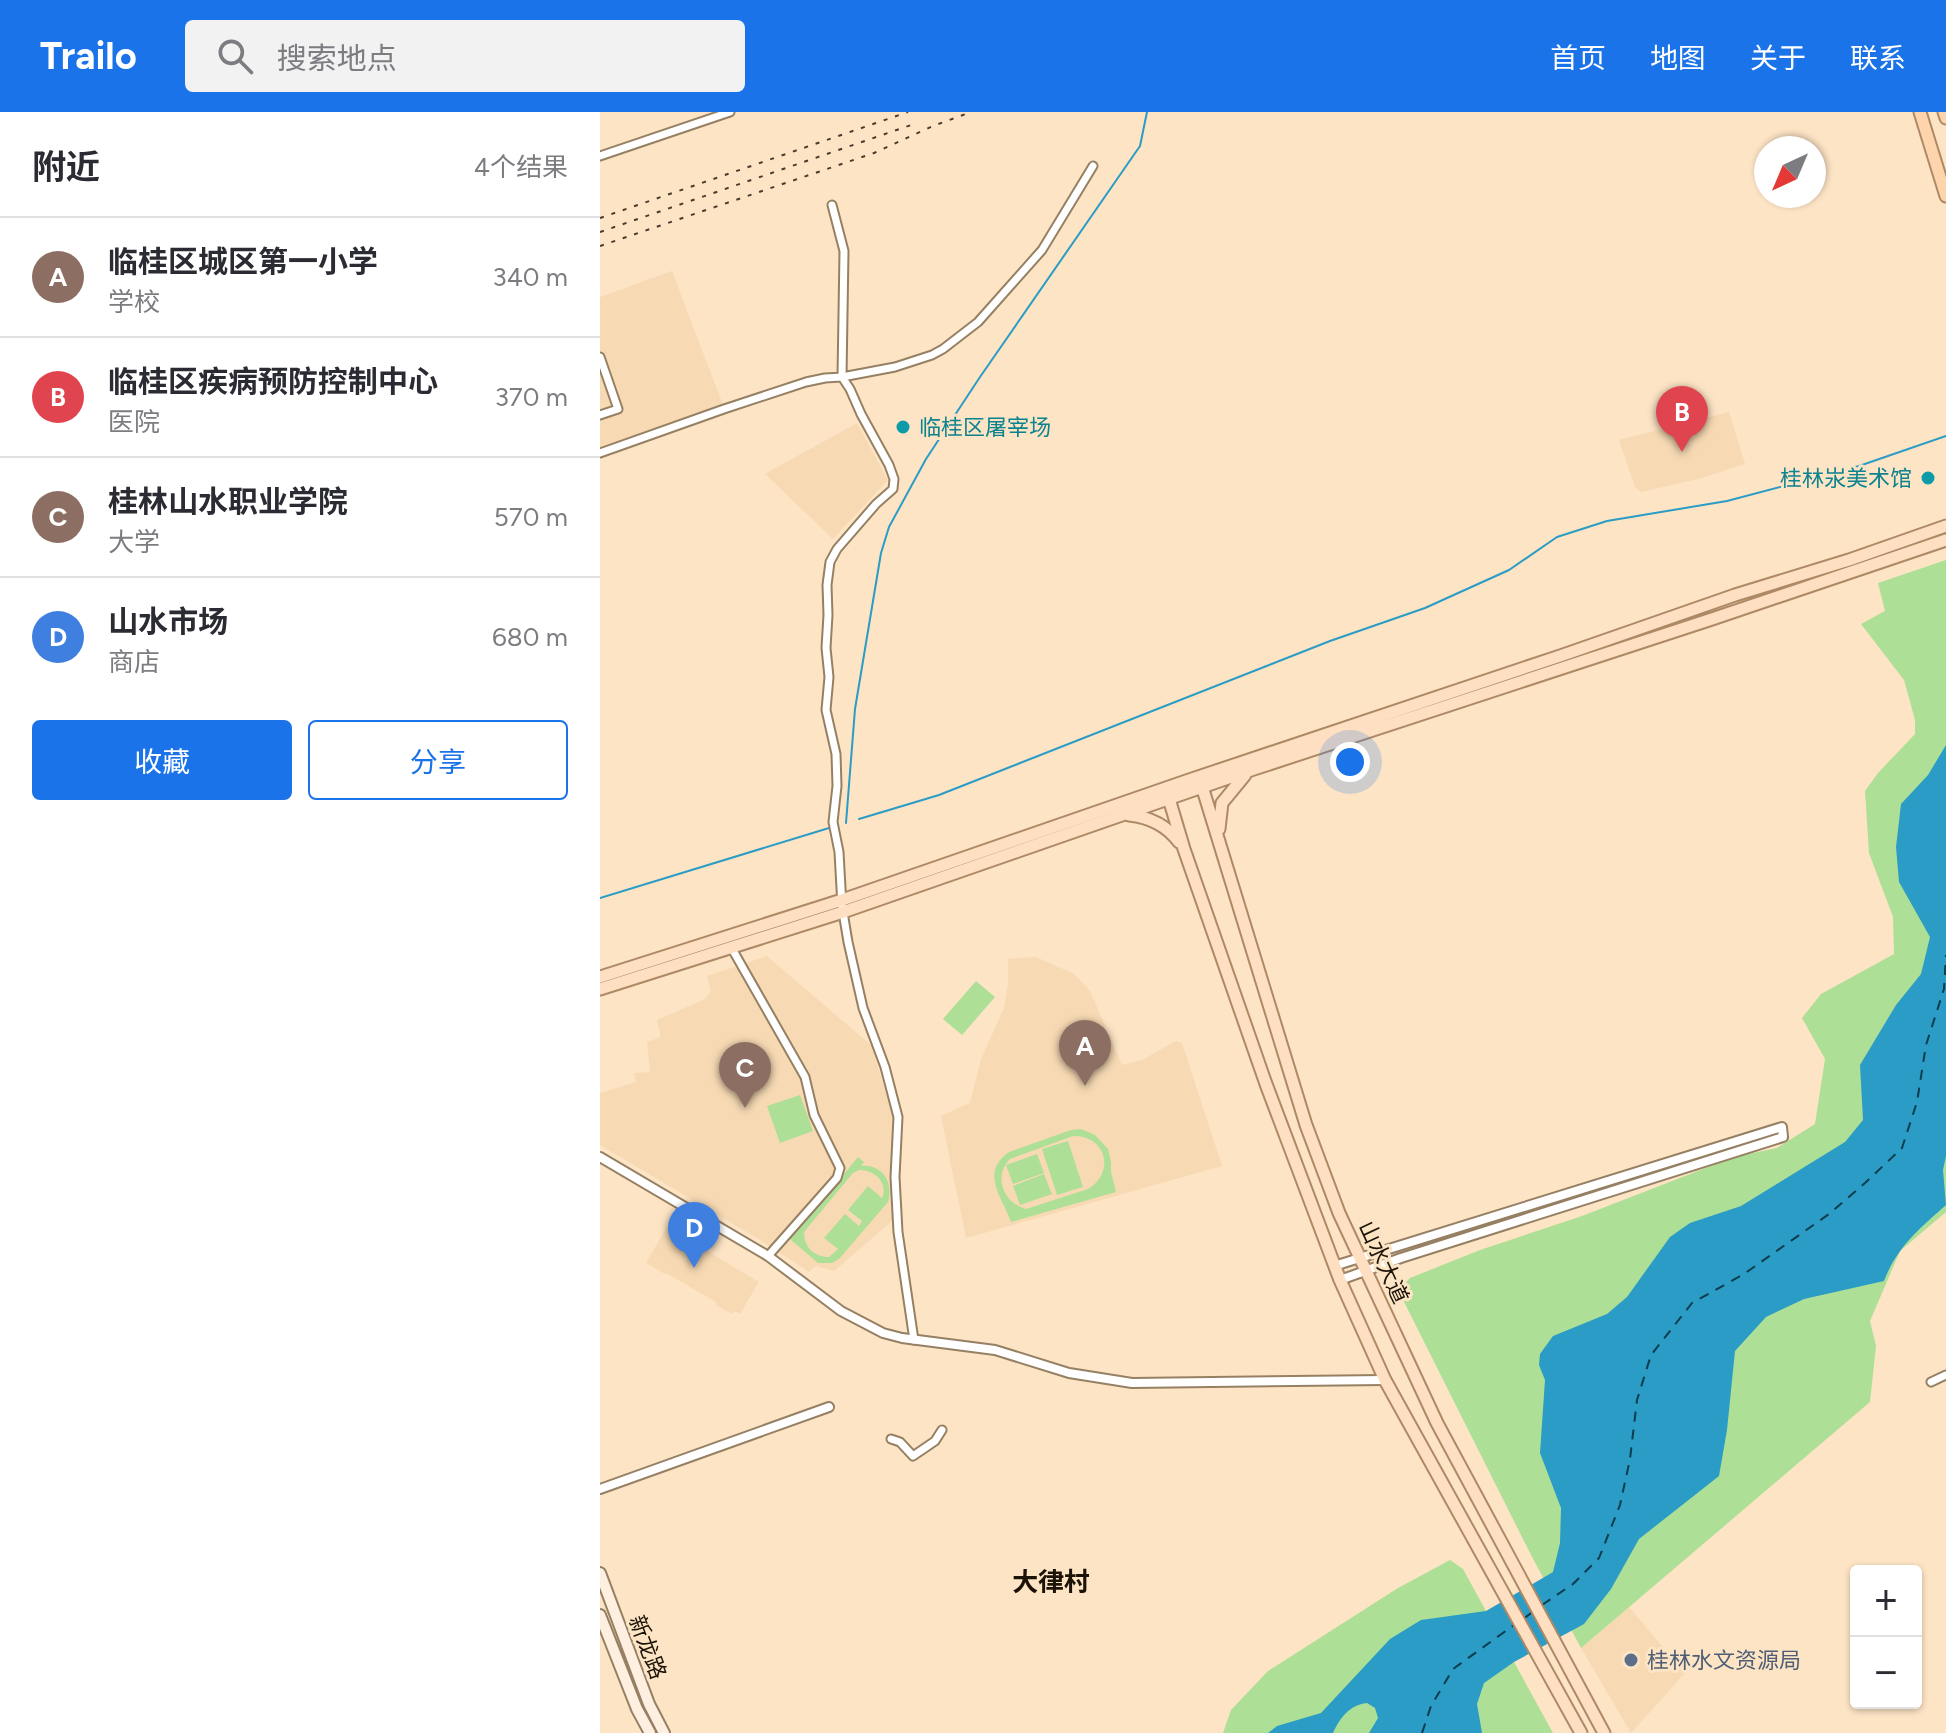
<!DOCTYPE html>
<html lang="zh">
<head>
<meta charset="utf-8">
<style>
  :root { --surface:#fff; --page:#f2f2f3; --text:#2b2b33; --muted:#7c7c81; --line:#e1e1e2; --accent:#1a73e8 }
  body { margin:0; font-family:Figtree,"Noto Sans SC",sans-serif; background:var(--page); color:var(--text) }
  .controls { position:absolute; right:24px; bottom:24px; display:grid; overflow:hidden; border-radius:8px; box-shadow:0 2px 6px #0004 }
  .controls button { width:72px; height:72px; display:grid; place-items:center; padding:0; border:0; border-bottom:2px solid var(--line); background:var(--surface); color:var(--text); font:40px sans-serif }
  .compass { position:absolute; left:1154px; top:24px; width:72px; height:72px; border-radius:50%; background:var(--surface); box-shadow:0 2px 6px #0004; rotate:224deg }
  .you { position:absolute; left:750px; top:650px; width:28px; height:28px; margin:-20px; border:6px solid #fff; border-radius:50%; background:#1a73e8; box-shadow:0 0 0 12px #1a73e833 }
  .badge { display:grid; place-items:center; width:52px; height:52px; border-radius:50%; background:var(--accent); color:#fff; font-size:26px; font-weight:700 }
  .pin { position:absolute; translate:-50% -66px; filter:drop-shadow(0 2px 4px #0008) }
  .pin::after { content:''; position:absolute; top:42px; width:28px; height:24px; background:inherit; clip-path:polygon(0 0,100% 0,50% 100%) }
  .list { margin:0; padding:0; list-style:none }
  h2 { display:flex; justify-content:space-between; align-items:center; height:104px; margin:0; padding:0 32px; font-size:34px }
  h2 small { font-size:26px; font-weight:400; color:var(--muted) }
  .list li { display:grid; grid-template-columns:52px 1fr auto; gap:24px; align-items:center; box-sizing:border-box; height:120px; padding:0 32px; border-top:2px solid var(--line) }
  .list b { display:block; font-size:30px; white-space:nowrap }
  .list p { margin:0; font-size:26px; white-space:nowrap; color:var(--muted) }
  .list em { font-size:26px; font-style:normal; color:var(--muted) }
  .actions { display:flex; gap:16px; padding:24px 32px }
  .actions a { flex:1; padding:18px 0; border:2px solid var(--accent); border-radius:8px; text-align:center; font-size:28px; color:var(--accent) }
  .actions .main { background:var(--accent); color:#fff }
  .icon { flex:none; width:44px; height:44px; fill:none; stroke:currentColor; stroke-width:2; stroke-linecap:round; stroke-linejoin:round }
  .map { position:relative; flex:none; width:1346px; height:1621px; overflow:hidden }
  header { display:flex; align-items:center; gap:48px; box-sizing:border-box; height:112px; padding:0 40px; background:var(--accent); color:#fff }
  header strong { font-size:38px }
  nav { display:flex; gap:44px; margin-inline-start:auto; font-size:28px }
  .search { width:560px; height:72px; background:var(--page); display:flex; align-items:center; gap:20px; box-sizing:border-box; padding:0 28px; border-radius:8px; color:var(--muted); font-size:30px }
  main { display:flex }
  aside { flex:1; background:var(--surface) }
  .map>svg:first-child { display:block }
  .built { fill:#f7dab4 }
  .green { fill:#aedf96; fill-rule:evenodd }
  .water { fill:#2a9cc5 }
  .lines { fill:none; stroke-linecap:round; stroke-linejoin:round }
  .stream { stroke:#2a9cc5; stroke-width:2 }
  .ferry { stroke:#0d3d4e; stroke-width:2; stroke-dasharray:10 8; stroke-linecap:butt }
  .minor-casing { stroke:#968063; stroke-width:11 }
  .tertiary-casing { stroke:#968063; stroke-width:12 }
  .secondary-casing { stroke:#968063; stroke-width:14 }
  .primary-casing { stroke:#ae8966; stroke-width:15 }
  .trunk-casing { stroke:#ae8966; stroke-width:15 }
  .minor { stroke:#fff; stroke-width:7 }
  .tertiary { stroke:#fff; stroke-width:8 }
  .secondary { stroke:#feefe0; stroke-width:10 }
  .primary { stroke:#fedfc1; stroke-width:11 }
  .trunk { stroke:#fed4ac; stroke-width:11 }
  .rail { stroke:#483c2d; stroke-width:2; stroke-dasharray:4 8; stroke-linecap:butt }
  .culture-dot { fill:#0f9aa8; stroke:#fde4c5; stroke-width:3 }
  .service-dot { fill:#5c6f8a; stroke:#fde4c5; stroke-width:3 }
  .labels { text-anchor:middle; stroke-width:6; stroke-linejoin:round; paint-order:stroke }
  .culture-label { font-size:22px; fill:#0d838f; stroke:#fde4c5; text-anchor:start }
  .street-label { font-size:22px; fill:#1b1308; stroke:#fde4c5 }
  .service-label { font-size:22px; fill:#4e5e75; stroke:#fde4c5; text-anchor:start }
  .quarter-label { font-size:26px; font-weight:bold; fill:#1b1308; stroke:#fde4c5 }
</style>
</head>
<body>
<header>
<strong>Trailo</strong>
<div class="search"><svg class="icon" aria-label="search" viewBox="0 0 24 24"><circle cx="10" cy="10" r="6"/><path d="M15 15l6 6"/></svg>搜索地点</div>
<nav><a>首页</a><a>地图</a><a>关于</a><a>联系</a></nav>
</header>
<main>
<aside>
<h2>附近<small>4个结果</small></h2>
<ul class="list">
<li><span class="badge" style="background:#8d6e63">A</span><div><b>临桂区城区第一小学</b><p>学校</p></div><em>340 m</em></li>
<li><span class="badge" style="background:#e0444e">B</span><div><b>临桂区疾病预防控制中心</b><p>医院</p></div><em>370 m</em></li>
<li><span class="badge" style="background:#8d6e63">C</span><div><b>桂林山水职业学院</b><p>大学</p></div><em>570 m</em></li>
<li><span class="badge" style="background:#3f7fe0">D</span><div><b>山水市场</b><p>商店</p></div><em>680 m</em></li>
</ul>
<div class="actions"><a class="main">收藏</a><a>分享</a></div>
</aside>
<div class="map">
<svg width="1346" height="1621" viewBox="0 0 1346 1621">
  <rect width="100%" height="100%" fill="#fde4c5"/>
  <path class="built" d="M72 159 123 293 0 337V185Z
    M1129 300 1145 352 1102 366 1041 380 1035 375 1019 328Z
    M257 311 288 368 233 427 165 362Z
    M167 844 271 933 295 1011 292 1109 234 1159 216 1154 209 1160 160 1128 0 1033V981L36 970 34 961 50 960 47 930 61 925 57 908 105 887 111 879 107 864Z
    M436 845 474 862 490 879 522 953 542 948 576 929 582 931 622 1054 366 1126 341 1004 370 991 381 947 404 896 408 872V847Z
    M67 1115 159 1170 140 1202 134 1199 132 1202 116 1193V1190L66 1161 65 1162 46 1151Z
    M1029 1495 1085 1561 1031 1621 981 1536Z"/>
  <path class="green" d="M1346 448V1100L1300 1139 1270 1209 1276 1234 1270 1290 981 1536 931 1443 798 1178 810 1166 880 1138 982 1104 1134 1045 1177 1036 1215 1012 1225 947 1202 906 1221 882 1294 842 1293 805 1269 741 1265 679 1278 661 1315 622V608L1304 568 1261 512 1285 499 1278 471Z
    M376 869 395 885 362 923 343 907Z
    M200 983 213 1019 180 1031 167 994Z
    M481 1017 495 1023 508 1037 511 1050V1060L516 1080 411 1110C403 1086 379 1061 409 1040L471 1018ZM473 1024C506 1023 516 1060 488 1077L426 1097C403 1091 393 1064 410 1047Z
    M468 1029 483 1075 457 1083 442 1037Z
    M437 1042 444 1061 413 1072 406 1053Z
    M258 1045 264 1050 261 1054C282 1052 294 1070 288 1090L239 1147 232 1151H218L190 1127ZM259 1058C274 1058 287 1069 283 1084L282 1086 268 1074 248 1098 262 1109 259 1114 245 1102 224 1126 238 1137 229 1145C214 1145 204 1135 204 1120L253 1061Z
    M444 1062 452 1082 420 1093 413 1074Z
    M850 1448 863 1457 953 1621H623L631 1598 668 1559 798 1476Z"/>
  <path class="water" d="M1346 633V1044L1343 1058 1346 1093C1319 1117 1297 1135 1284 1169L1204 1187 1166 1205 1135 1239 1127 1318 1119 1364 1039 1427 1011 1477 984 1512 914 1550 884 1571 877 1592 882 1621H769L778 1606 775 1596 767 1591C749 1593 740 1606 733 1621H668L677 1614 721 1601 790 1527 821 1508 886 1499 953 1460 960 1431 961 1396 940 1341 945 1268 939 1253 940 1242 953 1224 1007 1202 1027 1185 1070 1125 1090 1111 1141 1094 1245 1030 1263 1008 1260 953 1296 893 1321 862 1330 825 1299 770 1296 735 1301 692 1328 663Z"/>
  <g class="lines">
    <path class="stream" d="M259 707 339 683 730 529 825 496 909 458 957 425 1007 409 1127 389 1259 354 1346 324
      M246 711 255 597 281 441 289 415 326 347 380 265 540 34 547 0
      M0 786 229 716"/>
    <path class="ferry" d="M942 1493 973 1472 999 1446 1020 1393 1030 1347 1037 1288 1051 1243 1092 1191 1144 1162 1229 1102 1265 1071 1302 1036 1317 990 1326 933 1344 877 1346 843
      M923 1507 934 1499
      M822 1621 831 1594 853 1557 914 1513"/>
    <g class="minor-casing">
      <path id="minor" d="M0 44 130 0
        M232 93 244 139 242 265 250 277 261 302 289 353 294 367 293 377 276 392 237 437 230 450 227 473 228 503 226 536 229 565 226 598 236 642 237 674 233 710 239 740 242 794 248 830 263 896 285 955 298 1005 295 1065 298 1120 314 1228
        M0 245 18 297 0 303
        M0 341 124 297 206 270 225 266 242 265 295 255 332 243 343 237 378 210 442 138 493 54
        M131 835 205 965 214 1003 240 1056 237 1066 168 1144
        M1331 1270 1346 1263
        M291 1327 300 1330 313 1344 335 1329 342 1318"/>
    </g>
    <g class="tertiary-casing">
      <path id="tertiary" d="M0 1045 168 1144 241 1199 283 1221 302 1226 395 1238 469 1261 532 1271 785 1268
        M734 1154 1182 1015 1183 1025 801 1146 740 1168
        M0 1377 229 1295"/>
    </g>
    <g class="secondary-casing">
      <path id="secondary" d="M0 1461 49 1592 64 1621
        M0 1503 37 1597 50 1621"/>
    </g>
    <g class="primary-casing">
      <path id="primary" d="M601 671 706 1013 739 1101 837 1311 1004 1621
        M567 680 584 737 666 972 740 1168 785 1268 981 1621
        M529 703C549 705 567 714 579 730
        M619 717 622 691 645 663
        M0 865 242 788 589 668 960 544 1135 483 1249 448 1346 414
        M0 877 243 800 654 657 1112 507 1346 428"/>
    </g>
    <g class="trunk-casing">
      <path id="trunk" d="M1320 0 1346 84
        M1344 0 1346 6"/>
    </g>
    <use href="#minor" class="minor"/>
    <use href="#tertiary" class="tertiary"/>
    <use href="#secondary" class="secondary"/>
    <use href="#primary" class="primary"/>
    <use href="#trunk" class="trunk"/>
    <path class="rail" d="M0 106 308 0
      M0 120 317 11
      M0 134 274 41 333 14 371 0"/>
  </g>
  <g class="culture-dot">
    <circle cx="303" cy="315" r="8"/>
    <circle cx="1328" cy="366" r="8"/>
  </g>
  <circle class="service-dot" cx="1031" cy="1548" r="8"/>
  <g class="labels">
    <g class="culture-label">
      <text x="319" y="323">临桂区屠宰场</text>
      <text x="1312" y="374" text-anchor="end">桂林汖美术馆</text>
    </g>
    <g class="street-label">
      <text transform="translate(784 1150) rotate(65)" y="8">山水大道</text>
      <text transform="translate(48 1535) rotate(69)" y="8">新龙路</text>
    </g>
    <g class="service-label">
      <text x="1047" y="1556">桂林水文资源局</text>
    </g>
    <g class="quarter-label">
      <text x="451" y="1479">大律村</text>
    </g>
  </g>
</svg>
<div class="controls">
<button>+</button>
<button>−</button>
</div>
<svg class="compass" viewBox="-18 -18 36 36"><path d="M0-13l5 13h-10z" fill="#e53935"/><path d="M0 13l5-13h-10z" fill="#7c7c81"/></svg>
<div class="you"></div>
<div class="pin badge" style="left:485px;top:974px;background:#8d6e63">A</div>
<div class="pin badge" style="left:1082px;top:340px;background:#e0444e">B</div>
<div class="pin badge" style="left:145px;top:996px;background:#8d6e63">C</div>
<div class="pin badge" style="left:94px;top:1156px;background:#3f7fe0">D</div>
</div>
</main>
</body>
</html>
